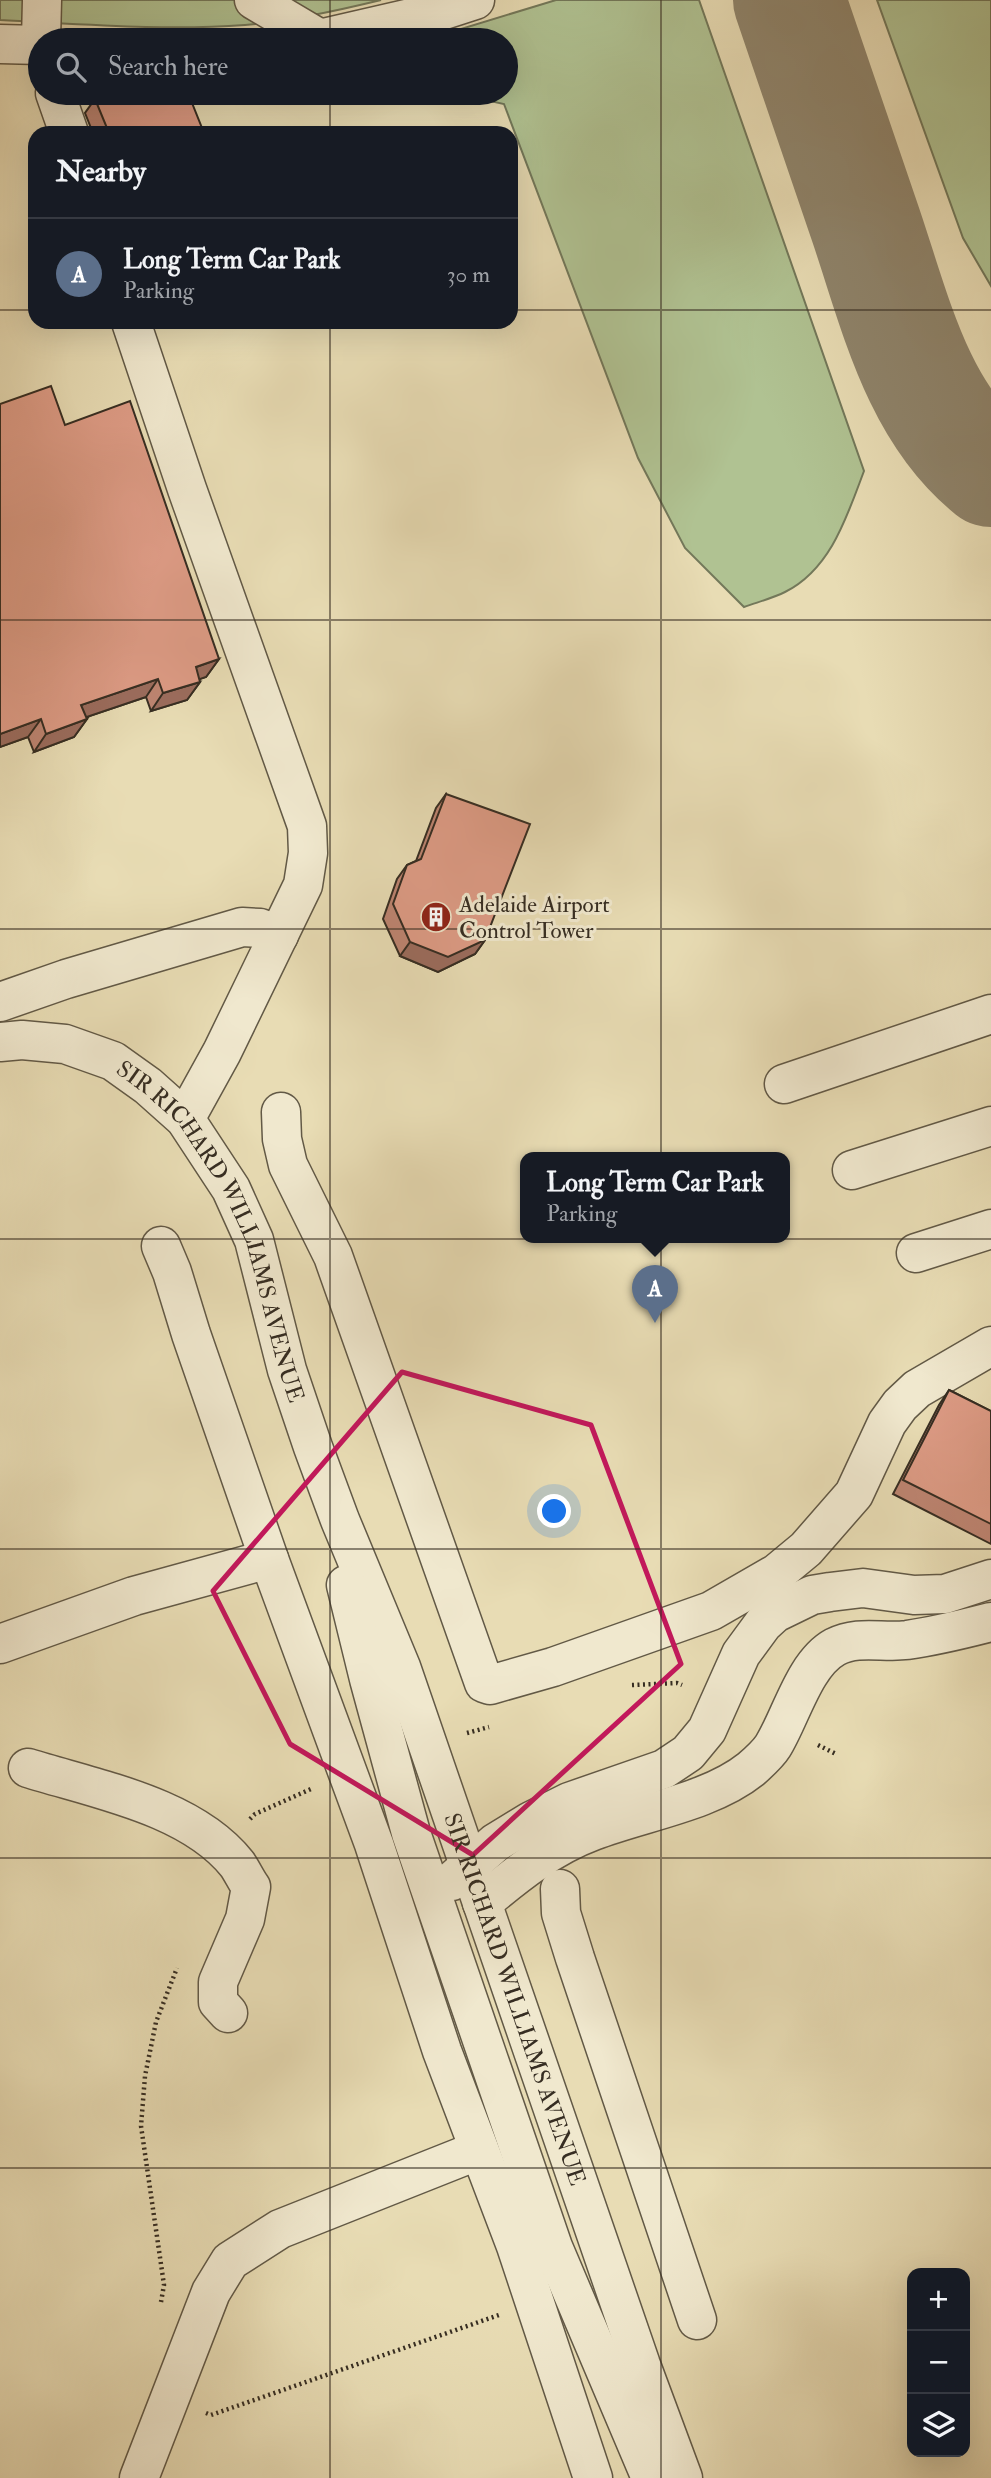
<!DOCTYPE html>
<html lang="en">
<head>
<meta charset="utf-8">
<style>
  :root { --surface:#171b24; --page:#20242c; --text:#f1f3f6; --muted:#9ea1a6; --line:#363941; --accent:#c59692 }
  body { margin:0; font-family:"IM FELL Double Pica",serif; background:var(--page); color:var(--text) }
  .controls { position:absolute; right:21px; bottom:21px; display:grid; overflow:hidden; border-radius:14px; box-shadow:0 7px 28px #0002 }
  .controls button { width:63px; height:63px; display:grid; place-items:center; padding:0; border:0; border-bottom:2px solid var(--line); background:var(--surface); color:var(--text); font:35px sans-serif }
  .you { position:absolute; left:555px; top:1512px; width:24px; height:24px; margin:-18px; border:5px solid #fff; border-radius:50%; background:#1a73e8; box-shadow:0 0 0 10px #1a73e833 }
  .badge { display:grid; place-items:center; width:46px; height:46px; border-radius:50%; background:var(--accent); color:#fff; font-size:23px; font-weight:700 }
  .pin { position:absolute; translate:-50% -58px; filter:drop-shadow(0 2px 4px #0008) }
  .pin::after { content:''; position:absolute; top:37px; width:24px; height:21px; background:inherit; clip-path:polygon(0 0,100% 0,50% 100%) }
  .popup { position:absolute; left:520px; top:1152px; width:270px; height:91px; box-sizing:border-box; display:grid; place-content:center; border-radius:14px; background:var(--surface); filter:drop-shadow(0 2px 5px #0005); font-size:23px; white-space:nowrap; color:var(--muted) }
  .popup b { font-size:26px; color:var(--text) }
  .popup::after { content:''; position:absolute; left:50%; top:100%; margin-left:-14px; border:14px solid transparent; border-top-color:var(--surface) }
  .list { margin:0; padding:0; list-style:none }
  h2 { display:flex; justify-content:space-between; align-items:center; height:91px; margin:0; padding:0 28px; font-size:30px }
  h2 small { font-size:23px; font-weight:400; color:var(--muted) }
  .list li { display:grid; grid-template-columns:46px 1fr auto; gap:21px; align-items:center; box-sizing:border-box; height:112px; padding:0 28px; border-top:2px solid var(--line) }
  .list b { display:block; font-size:26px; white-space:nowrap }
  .list p { margin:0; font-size:23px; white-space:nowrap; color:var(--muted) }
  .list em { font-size:23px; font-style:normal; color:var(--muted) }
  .icon { flex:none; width:38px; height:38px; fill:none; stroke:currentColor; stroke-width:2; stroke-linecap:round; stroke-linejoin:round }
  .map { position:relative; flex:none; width:991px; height:2478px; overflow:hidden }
  .search { position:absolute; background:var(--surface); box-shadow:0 7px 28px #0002; left:28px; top:28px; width:490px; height:77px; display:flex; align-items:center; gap:18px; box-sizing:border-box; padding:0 24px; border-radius:38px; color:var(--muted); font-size:26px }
  .panel { position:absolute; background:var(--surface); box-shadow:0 7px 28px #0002; left:28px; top:126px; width:490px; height:203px; border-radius:21px }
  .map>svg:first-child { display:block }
  .green { fill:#b0c292; stroke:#73785a; stroke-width:2 }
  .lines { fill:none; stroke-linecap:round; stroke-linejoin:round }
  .taxiway { stroke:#8f846b; stroke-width:112 }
  .minor-casing { stroke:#625946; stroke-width:41 }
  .path { stroke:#362d22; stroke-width:4.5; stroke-dasharray:2 3.5; stroke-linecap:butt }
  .minor { stroke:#f0e8ce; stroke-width:38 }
  .wall { fill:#be8572; stroke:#362d22; stroke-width:2 }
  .shaded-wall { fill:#9b6c5d; stroke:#362d22; stroke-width:2 }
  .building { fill:#dd9b85; stroke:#362d22; stroke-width:2 }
  .marked { fill:none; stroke:#c2185b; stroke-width:5; stroke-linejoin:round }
  .grid { fill:none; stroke:#362d22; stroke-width:2; stroke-opacity:0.55 }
  .labels { text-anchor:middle; stroke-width:6; stroke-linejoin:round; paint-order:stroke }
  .poi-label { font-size:23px; fill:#362d22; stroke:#f0e8ce; text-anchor:start }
  .street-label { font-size:23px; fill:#362d22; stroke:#f0e8ce }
</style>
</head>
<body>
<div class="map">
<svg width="991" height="2478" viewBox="0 0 991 2478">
  <rect width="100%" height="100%" fill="#e8dcb4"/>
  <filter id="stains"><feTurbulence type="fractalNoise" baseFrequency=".00286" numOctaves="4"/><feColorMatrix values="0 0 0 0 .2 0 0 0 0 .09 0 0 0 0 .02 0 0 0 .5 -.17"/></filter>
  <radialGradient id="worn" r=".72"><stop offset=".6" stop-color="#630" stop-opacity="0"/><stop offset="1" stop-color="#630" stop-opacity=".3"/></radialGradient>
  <path class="green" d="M0 0H381C336 11 291 21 245 25 163 31 82 24 0 20Z
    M556 0H699L864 471C847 516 831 569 785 592 773 598 758 602 744 607L685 548 638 458 504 104 454 93H506V40H425Z
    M877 0H991V286L963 238Z"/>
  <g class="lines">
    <path class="taxiway" d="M789 0C814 72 838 145 863 217 894 306 915 410 991 471"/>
    <g class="minor-casing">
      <g id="minor">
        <path d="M254 0 320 39"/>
        <path d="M41 40 42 0"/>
        <path d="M315 40 441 11 475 0"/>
        <path d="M0 44 40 45"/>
        <path d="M55 93 69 133"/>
        <path d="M131 322 187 489 307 826 308 853 303 885 222 1052 185 1119"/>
        <path d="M0 1002 66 979 242 927 260 928 279 935"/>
        <path id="s1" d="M0 1042 22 1040 65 1044 113 1061 148 1086 185 1119 231 1189 254 1240 287 1370 313 1447 340 1520 401 1667 641 2365 683 2478"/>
        <path d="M784 1084 991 1014"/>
        <path d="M281 1112 282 1139 288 1165 333 1256 484 1683 490 1685 553 1667 711 1611 777 1573 806 1549 854 1494 887 1423 900 1405 917 1389 991 1346"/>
        <path d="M852 1170 991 1126"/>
        <path d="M161 1246 172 1272 191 1334 269 1559 374 1844 442 2051 516 2246 593 2478"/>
        <path d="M916 1253 991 1229"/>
        <path d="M346 1585 369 1679 411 1833 553 2247 651 2478"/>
        <path d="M0 1644 134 1596 269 1559"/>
        <path d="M28 1768C95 1789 191 1806 237 1864 242 1871 246 1880 251 1887L245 1919 218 1982V2002L228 2013"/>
        <path d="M452 1881 495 1843 531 1821 569 1802 664 1769 688 1753 707 1730 741 1654 763 1624 775 1613 812 1595 830 1592 863 1588 914 1595 945 1594 991 1579"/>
        <path d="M560 1889 561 1913 575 1958 697 2320"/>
        <path d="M482 1903C517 1874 550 1847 593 1831 642 1812 710 1802 751 1769 759 1762 768 1754 773 1746 791 1717 804 1664 835 1647 858 1635 882 1643 907 1640 935 1636 964 1629 991 1622"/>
        <path d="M139 2478 211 2292 230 2261 280 2229 479 2150"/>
      </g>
    </g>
    <path class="path" d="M632 1685 677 1683 682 1685
      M467 1733 489 1727
      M818 1745 836 1754
      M250 1819 255 1814 311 1789
      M161 2302 164 2285 141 2126 145 2076 156 2022 177 1968
      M206 2413 211 2415 499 2315"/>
    <use href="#minor" class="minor"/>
  </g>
  <path class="wall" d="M95 99 204 133H93L85 113Z
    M0 404 65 425 219 659 206 677 199 679 200 682 187 700 151 711 146 697 86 717 87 719 74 737 34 752 28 737 0 747Z
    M446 794 485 940 475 954 438 972 400 956 383 919 397 879 407 865 416 861 436 808Z
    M949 1390 991 1411V1544L893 1494 939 1405Z"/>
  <path class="shaded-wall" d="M219 659 206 677 183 685 196 667Z
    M158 679 146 697 69 723 81 705Z
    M200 682 187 700 151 711 163 693Z
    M41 719 28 737 0 747V734Z
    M87 719 74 737 34 752 46 734Z
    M485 940 475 954 438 972 400 956 410 942Z"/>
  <path class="building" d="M110 93H188L204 133H109L95 99Z
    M51 386 65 425 130 401 219 659 196 667 200 682 163 693 158 679 81 705 87 719 46 734 41 719 0 734V404Z
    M446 794 530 824 485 940 448 957 410 942 393 904 407 865 421 859Z
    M949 1390 991 1411V1524L903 1480Z"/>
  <path class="marked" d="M402 1372 591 1425 681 1664 473 1855 290 1744 213 1591Z"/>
  <path class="grid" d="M330 0V40M661 0V2478M330 93V133M0 310H35M511 310H991M330 322V2478M0 620H991M0 929H991M0 1239H991M0 1549H991M0 1858H991M0 2168H991"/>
  <defs>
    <g id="building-disc" transform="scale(1.575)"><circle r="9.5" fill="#8f2418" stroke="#f0e8ce"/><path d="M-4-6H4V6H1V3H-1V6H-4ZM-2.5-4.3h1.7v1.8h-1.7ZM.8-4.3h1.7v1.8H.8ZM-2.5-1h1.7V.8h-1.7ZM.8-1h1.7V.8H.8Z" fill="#fff"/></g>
  </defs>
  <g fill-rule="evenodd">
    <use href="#building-disc" x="436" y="917"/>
  </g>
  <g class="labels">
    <g class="poi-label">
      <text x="459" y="912">Adelaide Airport<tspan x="459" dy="26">Control Tower</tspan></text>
    </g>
    <g class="street-label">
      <text dy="8" stroke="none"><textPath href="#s1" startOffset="320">SIR RICHARD WILLIAMS AVENUE</textPath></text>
      <text dy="8" stroke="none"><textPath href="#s1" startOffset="1152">SIR RICHARD WILLIAMS AVENUE</textPath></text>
    </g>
  </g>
  <rect width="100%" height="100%" filter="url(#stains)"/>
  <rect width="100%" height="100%" fill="url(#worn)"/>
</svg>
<div class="controls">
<button>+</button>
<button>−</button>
<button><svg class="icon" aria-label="layers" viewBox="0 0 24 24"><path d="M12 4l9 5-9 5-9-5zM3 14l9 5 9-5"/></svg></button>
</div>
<div class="you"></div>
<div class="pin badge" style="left:655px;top:1323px;background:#5c6f8a">A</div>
<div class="popup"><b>Long Term Car Park</b>Parking</div>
<div class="search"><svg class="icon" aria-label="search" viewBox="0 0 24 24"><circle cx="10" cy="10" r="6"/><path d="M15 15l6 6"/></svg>Search here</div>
<section class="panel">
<h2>Nearby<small></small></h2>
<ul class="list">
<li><span class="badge" style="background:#5c6f8a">A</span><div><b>Long Term Car Park</b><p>Parking</p></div><em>30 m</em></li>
</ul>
</section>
</div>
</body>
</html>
